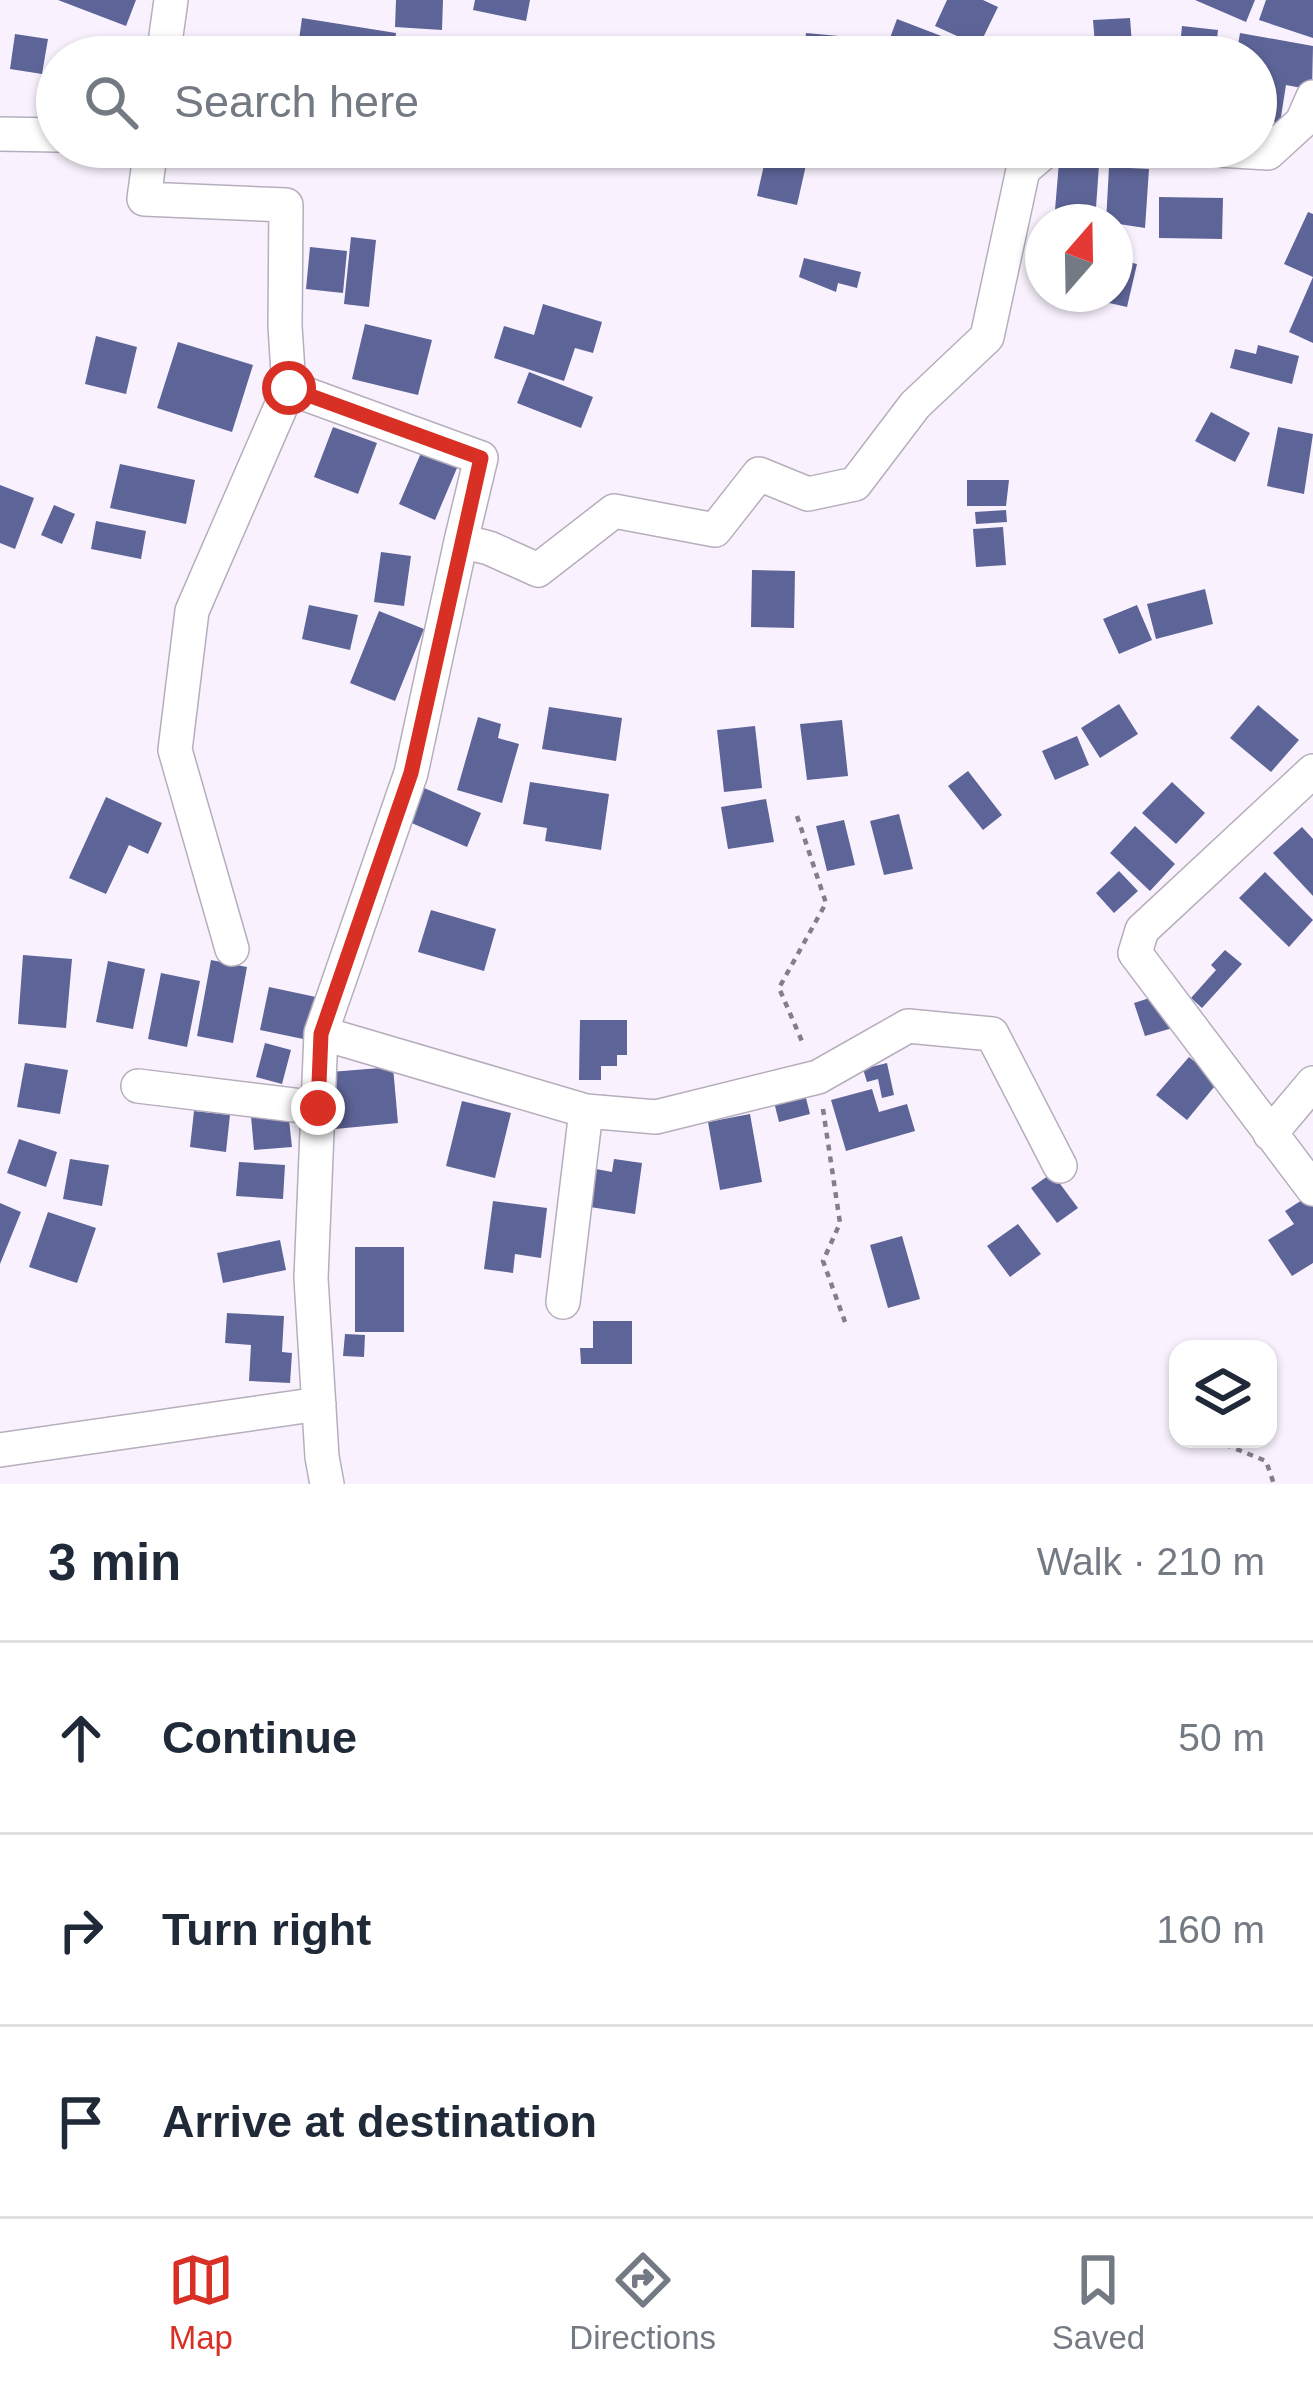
<!DOCTYPE html>
<html lang="en">
<head>
<meta charset="utf-8">
<style>
  :root { --surface:#fff; --page:#f6f6f7; --text:#1f2937; --muted:#747a83; --line:#e0e1e3; --accent:#d93025 }
  body { margin:0; font-family:Arial,sans-serif; background:var(--page); color:var(--text) }
  .controls { position:absolute; right:36px; bottom:36px; display:grid; overflow:hidden; border-radius:24px; box-shadow:0 3px 9px #0004 }
  .controls button { width:108px; height:108px; display:grid; place-items:center; padding:0; border:0; border-bottom:3px solid var(--line); background:var(--surface); color:var(--text); font:60px sans-serif }
  .compass { position:absolute; left:1025px; top:204px; width:108px; height:108px; border-radius:50%; background:var(--surface); box-shadow:0 3px 9px #0004; rotate:20deg }
  .stop { position:absolute; width:36px; height:36px; margin:-27px; border:9px solid #d93025; border-radius:50%; background:#fff }
  .stop.end { background:#d93025; border-color:#fff; box-shadow:0 3px 12px #0008 }
  .list { margin:0; padding:0; list-style:none }
  h2 { display:flex; justify-content:space-between; align-items:center; height:156px; margin:0; padding:0 48px; font-size:51px }
  h2 small { font-size:39px; font-weight:400; color:var(--muted) }
  .list li { display:grid; grid-template-columns:78px 1fr auto; gap:36px; align-items:center; box-sizing:border-box; height:192px; padding:0 48px; border-top:3px solid var(--line) }
  .list b { display:block; font-size:45px; white-space:nowrap }
  .list em { font-size:39px; font-style:normal; color:var(--muted) }
  .icon { flex:none; width:66px; height:66px; fill:none; stroke:currentColor; stroke-width:2; stroke-linecap:round; stroke-linejoin:round }
  .map { position:relative; flex:none; width:1313px; height:1484px; overflow:hidden }
  .search { position:absolute; background:var(--surface); box-shadow:0 3px 9px #0004; left:36px; right:36px; top:36px; height:132px; display:flex; align-items:center; gap:30px; box-sizing:border-box; padding:0 42px; border-radius:66px; color:var(--muted); font-size:45px }
  .sheet { height:732px; background:var(--surface) }
  nav { display:flex; justify-content:space-around; align-items:center; box-sizing:border-box; height:168px; border-top:3px solid var(--line); background:var(--surface); font-size:33px; color:var(--muted) }
  nav a { display:grid; justify-items:center; gap:6px }
  nav .on { color:var(--accent) }
  .map>svg:first-child { display:block }
  .building { fill:#5d6497 }
  .lines { fill:none; stroke-linecap:round; stroke-linejoin:round }
  .street-casing { stroke:#b6aebc; stroke-width:36 }
  .path { stroke:#837f87; stroke-width:4.5; stroke-dasharray:6 6; stroke-linecap:butt }
  .street { stroke:#fff; stroke-width:33 }
  .route { stroke:#d93025; stroke-width:15 }
</style>
</head>
<body>
<div class="map">
<svg width="1313" height="1484" viewBox="0 0 1313 1484">
  <rect width="100%" height="100%" fill="#f9f2fe"/>
  <path class="building" d="M58 0H136L126 26Z
    M396 0H443L442 30 395 27Z
    M475 0H530L526 21 473 10Z
    M947 0H983L998 7 979 46 935 26Z
    M1195 0H1255L1246 22Z
    M1266 0H1313V38L1259 20Z
    M302 18 396 33 395 41 403 42 401 57H350L298 47Z
    M1130 18 1133 57H1096L1093 20Z
    M897 19 944 37 937 57H883Z
    M1182 26 1218 30 1215 57H1179Z
    M806 33 861 38 860 57H804Z
    M1240 33 1313 46 1312 90 1286 85 1280 123 1256 119V57H1236Z
    M15 34 48 39 42 74 10 69Z
    M71 46H114V57H71Z
    M766 156 806 165 797 205 757 196Z
    M1059 162 1099 165 1095 222H1054Z
    M1109 167 1149 169 1145 228 1106 222Z
    M1159 197 1223 198 1222 239 1159 238Z
    M1308 212 1313 214V343L1289 332 1313 277 1284 264Z
    M351 237 376 240 369 307 344 304Z
    M310 247 347 251 343 293 306 289Z
    M804 258 861 272 857 288 838 283 836 292 799 277Z
    M1115 259 1137 264 1127 307 1078 296 1115 294Z
    M543 304 602 322 593 353 575 348 564 381 494 358 504 326 534 335Z
    M365 324 432 340 418 395 352 379Z
    M96 336 137 347 126 394 85 384Z
    M178 342 253 365 232 432 157 408Z
    M1258 345 1299 356 1292 384 1230 368 1235 349 1256 354Z
    M529 372 593 397 581 428 517 403Z
    M1211 412 1250 433 1235 462 1195 441Z
    M333 427 377 443 358 494 314 477Z
    M1278 427 1313 434 1304 494 1267 486Z
    M421 453 457 468 435 520 399 504Z
    M120 464 195 480 186 524 110 508Z
    M967 480H1009L1006 506H967Z
    M0 485 34 498 15 549 0 543Z
    M54 505 75 514 62 544 41 535Z
    M1006 510 1007 522 976 524 975 512Z
    M96 521 146 531 141 559 91 549Z
    M1003 527 1006 565 976 567 973 529Z
    M381 552 411 556 404 606 374 602Z
    M752 570 795 571 794 628 751 627Z
    M1205 589 1213 624 1156 639 1147 604Z
    M309 605 358 615 350 650 302 639Z
    M1137 605 1152 640 1119 654 1103 619Z
    M379 611 424 629 395 701 350 683Z
    M1119 704 1138 734 1100 758 1081 728Z
    M1258 705 1299 740 1271 772 1230 738Z
    M549 707 622 718 616 761 542 749Z
    M478 717 501 724 498 738 519 744 502 803 457 790Z
    M842 720 848 776 807 780 800 724Z
    M755 726 762 788 724 792 717 730Z
    M1077 736 1089 765 1055 780 1042 751Z
    M968 771 1002 815 983 830 948 786Z
    M530 782 609 794 601 850 545 841 547 828 523 824Z
    M1172 782 1205 813 1176 844 1142 813Z
    M422 787 481 813 467 847 407 821Z
    M106 797 162 823 148 854 129 845 106 894 69 878Z
    M766 799 774 842 728 849 721 807Z
    M899 814 913 869 884 875 870 821Z
    M844 820 855 865 827 871 816 826Z
    M1135 826 1175 864 1150 891 1110 853Z
    M1302 827 1313 839V896L1273 853Z
    M1119 871 1138 891 1114 913 1096 893Z
    M1265 872 1313 920 1289 947 1239 898Z
    M431 910 496 929 484 971 418 952Z
    M1225 950 1242 964 1202 1008 1191 998 1216 970 1211 965Z
    M23 955 72 959 66 1028 18 1024Z
    M211 960 247 967 233 1043 197 1036Z
    M108 961 145 969 133 1029 96 1022Z
    M161 973 200 981 187 1047 148 1039Z
    M269 987 316 997 308 1040 260 1030Z
    M1165 993 1176 1027 1145 1036 1134 1003Z
    M580 1020H627V1055H617V1066H601V1080H579Z
    M265 1043 291 1050 282 1084 256 1077Z
    M1189 1057 1219 1081 1187 1120 1156 1095Z
    M25 1063 68 1070 60 1114 17 1107Z
    M887 1063 894 1095 882 1098 878 1079 867 1082 863 1069Z
    M393 1067 398 1123 335 1129 330 1072Z
    M803 1086 810 1114 779 1122 772 1094Z
    M872 1089 879 1112 907 1104 915 1131 846 1151 831 1100Z
    M462 1101 511 1113 495 1178 446 1166Z
    M194 1111 230 1115 226 1152 190 1147Z
    M288 1111 292 1147 254 1150 251 1116Z
    M750 1114 762 1182 720 1190 708 1122Z
    M19 1139 57 1152 46 1187 7 1173Z
    M70 1159 109 1165 102 1206 63 1199Z
    M614 1159 642 1163 635 1214 590 1207 596 1169 612 1172Z
    M239 1162 285 1165 283 1199 236 1196Z
    M1052 1173 1078 1208 1057 1223 1031 1188Z
    M1313 1193V1263L1292 1276 1268 1240 1294 1224 1285 1211Z
    M493 1201 547 1208 541 1258 515 1254 513 1273 484 1269Z
    M0 1203 21 1212 0 1264Z
    M48 1212 96 1228 77 1283 29 1267Z
    M1018 1224 1041 1254 1010 1277 987 1246Z
    M902 1236 920 1299 888 1308 870 1245Z
    M280 1240 286 1270 223 1283 217 1253Z
    M355 1247H404V1332H355Z
    M227 1313 284 1316 282 1352 292 1353 290 1383 249 1381 251 1345 225 1343Z
    M593 1321H632V1364H581L580 1348H593Z
    M345 1334 365 1335 364 1357 343 1356Z"/>
  <g class="lines">
    <g class="street-casing">
      <path id="street" d="M163 57 171 0
        M0 134 57 135
        M151 147 144 199 286 205 285 326 289 388 481 458 461 541 489 548 538 570 614 511 715 530 759 474 808 494 855 484 915 405 987 337 1023 170 1050 147
        M1168 147 1268 153 1302 122 1313 97
        M1313 771 1142 930 1135 953 1313 1189
        M232 949 175 750 192 611 289 388
        M321 1033 411 773 461 541
        M138 1086 318 1108
        M1270 1134 1313 1083
        M563 1302 586 1111
        M0 1450 319 1404
        M327 1484 322 1457 311 1278 321 1033 586 1111 656 1117 818 1077 908 1026 992 1034 1060 1166"/>
    </g>
    <path class="path" d="M888 149 952 147
      M797 816 826 903 779 988 804 1046
      M823 1109 840 1223 823 1261 845 1322
      M1214 1440 1266 1461 1274 1484"/>
    <use href="#street" class="street"/>
  </g>
  <g class="lines">
    <path class="route" d="M289 388 481 458 411 773 321 1034 318 1108"/>
  </g>
</svg>
<div class="controls">
<button><svg class="icon" aria-label="layers" viewBox="0 0 24 24"><path d="M12 4l9 5-9 5-9-5zM3 14l9 5 9-5"/></svg></button>
</div>
<svg class="compass" viewBox="-18 -18 36 36"><path d="M0-13l5 13h-10z" fill="#e53935"/><path d="M0 13l5-13h-10z" fill="#747a83"/></svg>
<div class="stop" style="left:289px;top:388px"></div>
<div class="stop end" style="left:318px;top:1108px"></div>
<div class="search"><svg class="icon" aria-label="search" viewBox="0 0 24 24"><circle cx="10" cy="10" r="6"/><path d="M15 15l6 6"/></svg>Search here</div>
</div>
<section class="sheet">
<h2>3 min<small>Walk · 210 m</small></h2>
<ul class="list">
<li><svg class="icon" aria-label="ahead" viewBox="0 0 24 24"><path d="M12 20V5M6 11l6-6 6 6"/></svg><div><b>Continue</b></div><em>50 m</em></li>
<li><svg class="icon" aria-label="right" viewBox="0 0 24 24"><path d="M7 20v-9h11M14 6l5 5-5 5"/></svg><div><b>Turn right</b></div><em>160 m</em></li>
<li><svg class="icon" aria-label="arrive" viewBox="0 0 24 24"><path d="M6 21V4h12l-3 4 3 4H6"/></svg><div><b>Arrive at destination</b></div></li>
</ul>
</section>
<nav>
<a class="on"><svg class="icon" aria-label="map" viewBox="0 0 24 24"><path d="M3 6l6-2 6 2 6-2v14l-6 2-6-2-6 2zM9 4v14M15 6v14"/></svg>Map</a>
<a><svg class="icon" aria-label="directions" viewBox="0 0 24 24"><path d="M12 3l9 9-9 9-9-9zM9 14v-3h6M13 9l2 2-2 2"/></svg>Directions</a>
<a><svg class="icon" aria-label="saved" viewBox="0 0 24 24"><path d="M7 4h10v16l-5-4-5 4z"/></svg>Saved</a>
</nav>
</body>
</html>
